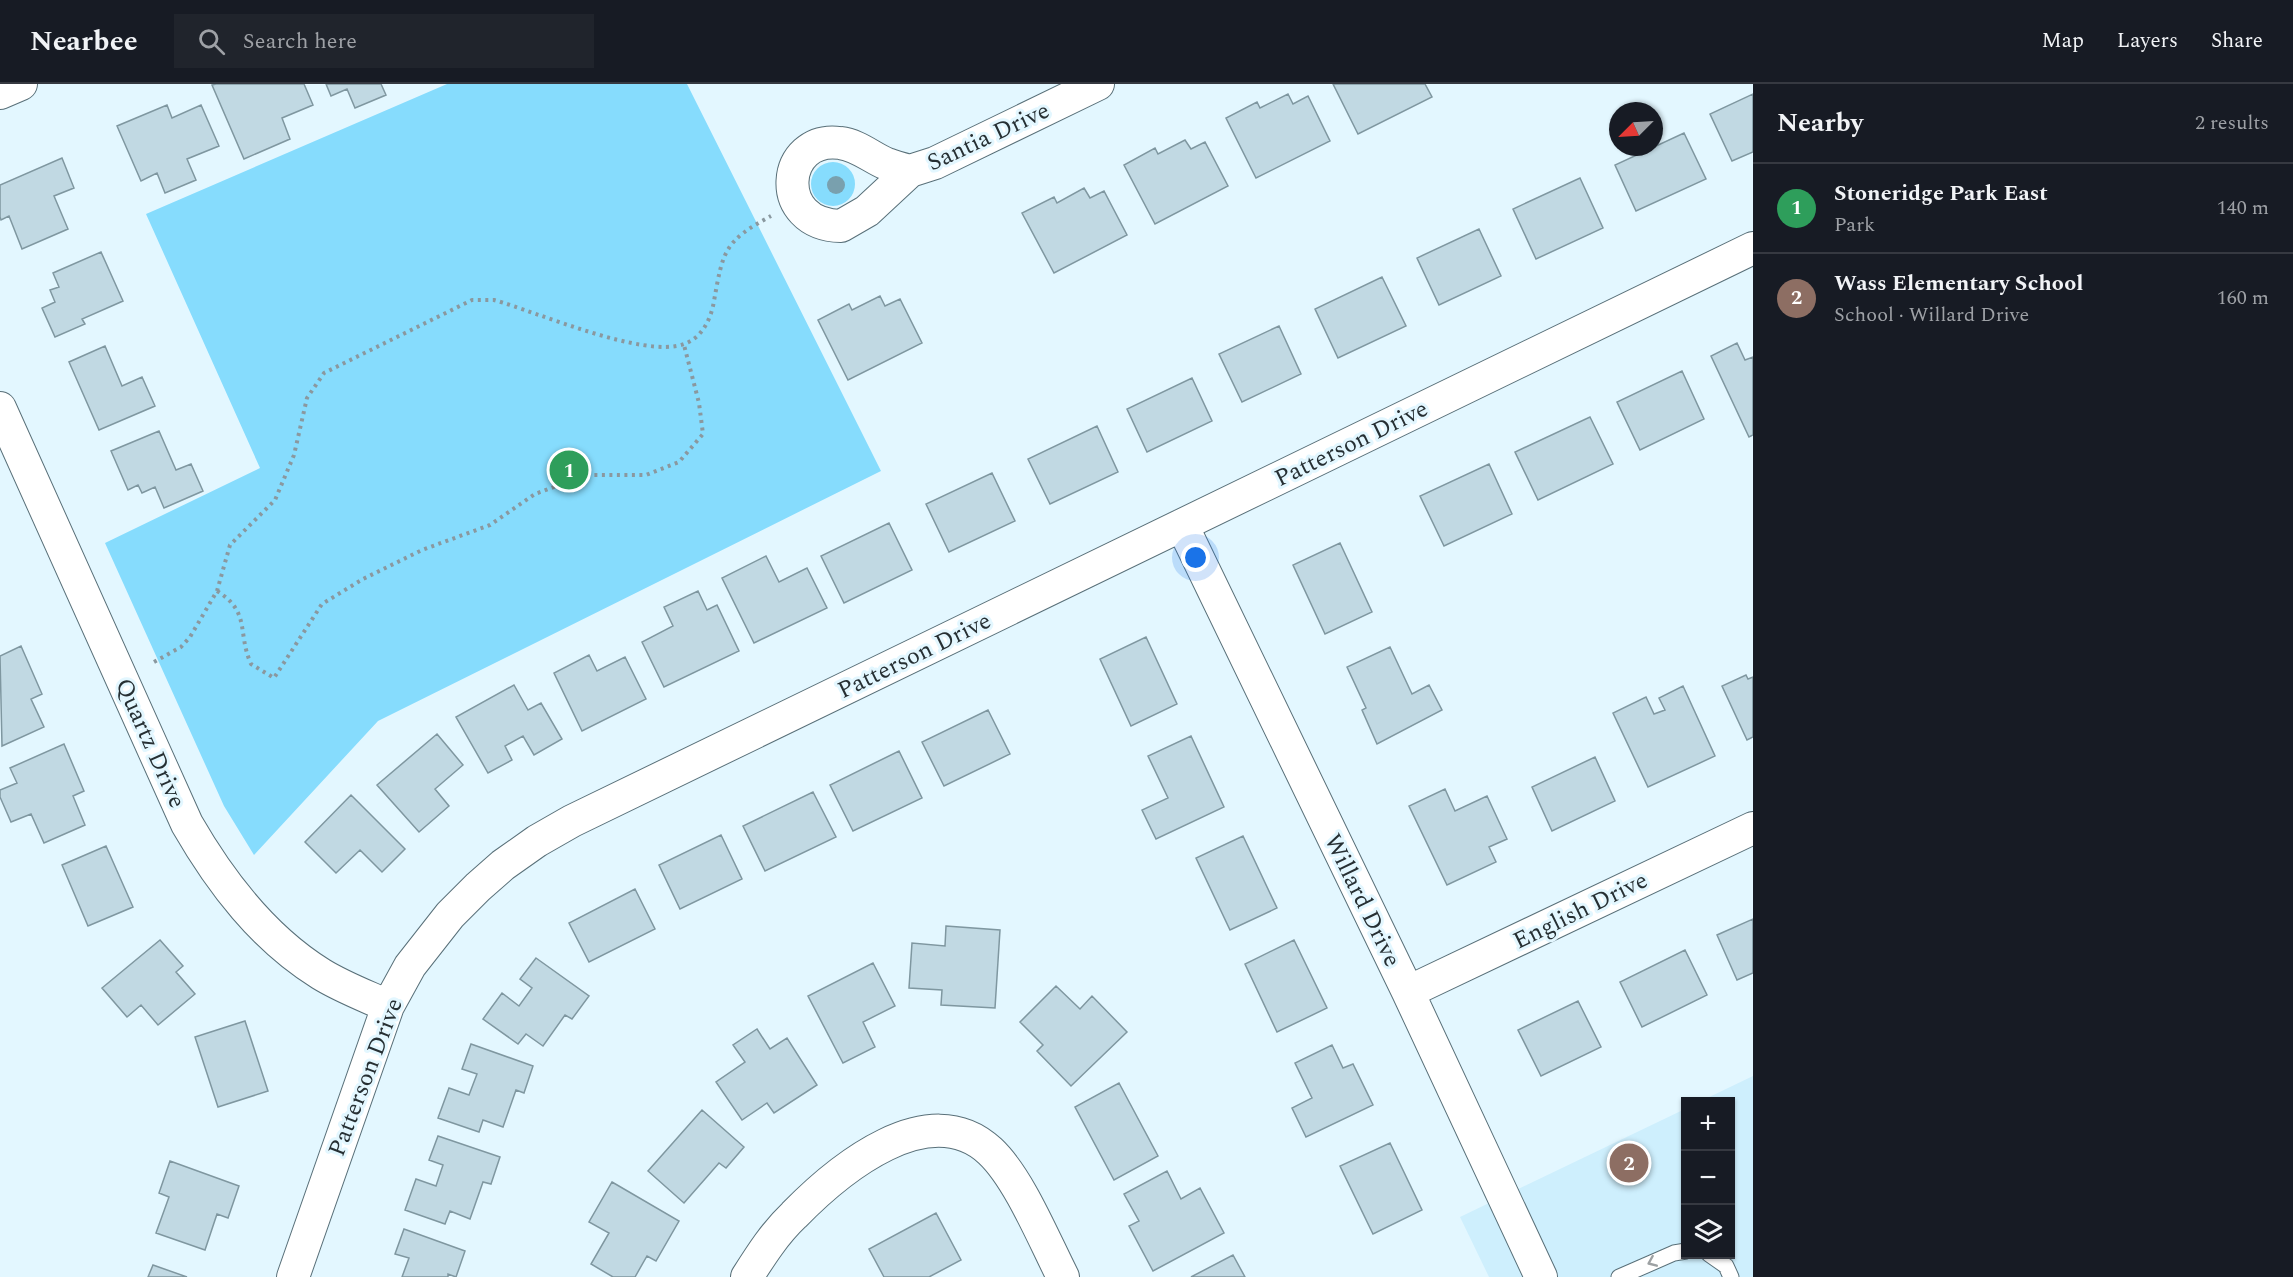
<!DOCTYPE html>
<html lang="en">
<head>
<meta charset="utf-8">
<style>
  :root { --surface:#171b24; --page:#20242c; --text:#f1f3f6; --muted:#9ea1a6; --line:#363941; --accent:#d0a48a }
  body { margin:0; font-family:Spectral,serif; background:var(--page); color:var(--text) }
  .controls { position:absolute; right:18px; bottom:18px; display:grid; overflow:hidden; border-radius:0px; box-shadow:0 2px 4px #0004 }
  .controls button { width:54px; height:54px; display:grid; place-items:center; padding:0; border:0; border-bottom:2px solid var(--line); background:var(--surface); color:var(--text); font:30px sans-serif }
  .compass { position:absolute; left:1609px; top:18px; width:54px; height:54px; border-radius:50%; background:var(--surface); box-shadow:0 2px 4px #0004; rotate:246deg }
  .you { position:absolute; left:1196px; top:474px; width:21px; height:21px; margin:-15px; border:4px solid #fff; border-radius:50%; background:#1a73e8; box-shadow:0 0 0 9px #1a73e833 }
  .badge { display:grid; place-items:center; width:39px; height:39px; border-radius:50%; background:var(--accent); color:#fff; font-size:20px; font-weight:700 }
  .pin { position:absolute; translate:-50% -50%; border:3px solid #fff; box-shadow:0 2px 6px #0006 }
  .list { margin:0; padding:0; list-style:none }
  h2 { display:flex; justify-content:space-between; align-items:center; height:78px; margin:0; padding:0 24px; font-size:26px }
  h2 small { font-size:20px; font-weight:400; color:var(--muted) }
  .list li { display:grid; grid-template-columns:39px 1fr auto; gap:18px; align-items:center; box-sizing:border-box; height:90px; padding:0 24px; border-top:2px solid var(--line) }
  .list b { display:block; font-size:22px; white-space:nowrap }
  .list p { margin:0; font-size:20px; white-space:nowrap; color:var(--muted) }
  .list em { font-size:20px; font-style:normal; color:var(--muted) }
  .icon { flex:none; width:33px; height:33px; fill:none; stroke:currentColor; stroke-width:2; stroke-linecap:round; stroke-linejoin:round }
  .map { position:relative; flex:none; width:1753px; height:1193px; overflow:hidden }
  header { display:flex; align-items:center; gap:36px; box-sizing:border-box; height:84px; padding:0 30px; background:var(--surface); border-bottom:2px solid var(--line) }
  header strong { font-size:28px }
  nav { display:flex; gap:33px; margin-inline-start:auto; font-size:21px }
  .search { width:420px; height:54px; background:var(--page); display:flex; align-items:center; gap:15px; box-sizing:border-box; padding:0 21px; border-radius:0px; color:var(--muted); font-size:22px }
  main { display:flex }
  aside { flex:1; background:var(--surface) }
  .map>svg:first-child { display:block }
  .built { fill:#ceeffd }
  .green { fill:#86dcfd }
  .building { fill:#c1d9e3; stroke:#7f97a0; stroke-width:1.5 }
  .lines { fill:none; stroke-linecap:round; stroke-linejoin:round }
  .service-casing { stroke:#597079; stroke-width:17 }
  .minor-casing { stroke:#597079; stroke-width:34 }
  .path { stroke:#8a989f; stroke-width:4; stroke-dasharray:3 4.5; stroke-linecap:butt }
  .service { stroke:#fff; stroke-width:15 }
  .minor { stroke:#fff; stroke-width:32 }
  .tree { fill:#79a0ae }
  .oneway { stroke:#9da1a3 }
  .labels { text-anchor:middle; stroke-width:6; stroke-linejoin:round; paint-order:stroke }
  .street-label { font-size:24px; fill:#262f33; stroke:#e3f7ff }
</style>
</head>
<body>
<header>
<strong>Nearbee</strong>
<div class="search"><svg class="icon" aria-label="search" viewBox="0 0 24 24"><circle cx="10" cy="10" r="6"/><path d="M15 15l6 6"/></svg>Search here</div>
<nav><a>Map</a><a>Layers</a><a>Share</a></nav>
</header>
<main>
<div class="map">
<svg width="1753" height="1193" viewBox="0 0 1753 1193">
  <rect width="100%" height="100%" fill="#e3f7ff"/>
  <path class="built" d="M1753 992V1193H1489L1460 1133 1685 1025 1686 1170H1730V1018L1701 1017Z"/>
  <path class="green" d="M447 0H687L881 387 378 637 254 771 224 722 105 459 260 384 146 130Z
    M811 100a22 22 0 1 1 44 0a22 22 0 1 1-44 0Z"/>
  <path class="building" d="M216 0H304L313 21 282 34 290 55 244 75 212 1Z
    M326 0H381L386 11 355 24 347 5 331 12Z
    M1333 0H1425L1432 13 1358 50Z
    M1288 10 1293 20 1308 12 1330 57 1256 94 1226 34 1257 18 1260 24Z
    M1753 10V68L1732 77 1710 30Z
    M167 21 172 34 201 21 219 62 187 75 196 96 165 109 157 89 141 97 117 42Z
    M1684 49 1706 95 1636 127 1615 81Z
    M1185 56 1191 65 1205 58 1228 102 1155 140 1124 81 1155 64 1158 70Z
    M62 74 74 104 54 112 68 145 22 165 9 132 1 136 0 133V101Z
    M1580 94 1603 144 1536 175 1513 125Z
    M1084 104 1090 114 1104 107 1127 151 1054 189 1022 129 1054 113 1057 119Z
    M1479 145 1501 192 1439 221 1417 174Z
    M101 168 123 217 82 235 85 240 55 253 42 224 55 218 50 206 59 203 53 189Z
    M1382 193 1406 242 1338 274 1315 225Z
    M880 212 885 222 900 215 922 259 848 296 818 236 849 220 852 226Z
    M1279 242 1301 290 1242 318 1219 270Z
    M1737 259 1745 276 1753 273V351L1749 353 1711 272Z
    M105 262 122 302 142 293 155 322 99 346 69 278Z
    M1682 287 1704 335 1640 366 1617 318Z
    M1192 294 1212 337 1147 368 1127 325Z
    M1590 333 1613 380 1538 416 1515 368Z
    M1097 342 1118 388 1050 420 1028 375Z
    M159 347 176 386 191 380 203 407 164 424 155 403 142 409 138 401 128 406 111 367Z
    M1489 380 1512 430 1444 462 1420 412Z
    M992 389 1015 437 949 468 926 420Z
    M889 439 912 486 844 519 821 472Z
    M1340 459 1372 528 1325 550 1293 481Z
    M766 472 779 498 807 484 827 524 754 559 722 494Z
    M698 507 707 526 717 521 739 567 664 603 642 558 673 542 664 523Z
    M1146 553 1177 620 1131 642 1100 575Z
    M21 562 42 610 31 615 44 643 2 662 0 572Z
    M1390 563 1412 610 1429 601 1442 626 1377 660 1362 626 1366 624 1347 583Z
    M589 571 597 587 625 573 646 615 582 647 554 589Z
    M1746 591 1748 595 1753 593V653L1747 656 1722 602Z
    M514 601 528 626 541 619 562 655 534 671 523 652 505 662 512 676 488 689 456 633Z
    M1683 602 1715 672 1648 703 1613 629 1646 613 1654 630 1665 626 1659 614Z
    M988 626 1010 670 944 702 922 658Z
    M437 650 463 681 435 705 449 722 419 748 377 701Z
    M1191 652 1224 723 1156 755 1142 726 1168 714 1148 672Z
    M64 660 84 707 73 712 85 741 44 759 31 730 11 738 0 713V706L17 699 10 684Z
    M899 667 922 714 853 747 830 701Z
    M1595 673 1615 717 1552 747 1532 703Z
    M1445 705 1455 727 1487 712 1507 755 1489 763 1496 778 1447 801 1409 722Z
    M813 708 836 753 765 787 743 742Z
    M351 711 405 765 382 788 360 766 336 789 305 758Z
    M721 751 742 795 680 825 659 781Z
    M1243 752 1277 824 1230 846 1196 774Z
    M106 762 133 823 88 842 62 781Z
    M635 805 655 845 589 878 569 839Z
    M1753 835V889L1737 896 1717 851Z
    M946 842 1000 846 995 924 941 921 942 906 909 904 912 859 945 862Z
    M160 856 183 882 176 888 195 910 158 941 141 921 127 933 102 904Z
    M1294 856 1327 924 1277 948 1245 880Z
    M1685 866 1707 911 1642 943 1620 898Z
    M536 874 589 912 572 935 565 931 543 962 526 950 518 960 483 935 502 909 519 922 532 904 520 895Z
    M873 879 895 922 863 938 875 963 843 979 808 912Z
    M1056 902 1080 925 1092 912 1127 948 1071 1002 1037 967 1043 961 1020 938Z
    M1578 917 1601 963 1541 992 1518 946Z
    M245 937 268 1007 218 1023 195 953Z
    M757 945 770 965 787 954 817 1001 774 1029 767 1019 742 1036 716 998 745 978 733 961Z
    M471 960 533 982 524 1009 516 1006 503 1043 483 1036 479 1048 438 1034 449 1004 469 1011 477 990 462 985Z
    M1332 961 1343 984 1353 980 1373 1021 1306 1053 1292 1024 1312 1014 1295 979Z
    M1119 999 1158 1072 1114 1096 1075 1023Z
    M702 1026 744 1063 726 1084 719 1079 684 1119 648 1087Z
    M438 1052 500 1073 491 1100 483 1098 470 1135 450 1127 445 1140 405 1126 416 1095 436 1102 443 1081 429 1076Z
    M1390 1059 1422 1126 1373 1150 1340 1082Z
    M170 1077 239 1102 228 1134 217 1130 205 1166 156 1149 169 1113 159 1109Z
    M1167 1087 1181 1115 1200 1104 1224 1149 1153 1187 1129 1142 1139 1137 1124 1110Z
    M612 1098 679 1137 656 1177 647 1172 635 1193H613L591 1180 609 1149 589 1138Z
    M936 1129 961 1176 929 1193H884L869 1165Z
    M404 1145 465 1167 456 1193 448 1190V1193H402L409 1174 395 1170Z
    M1233 1171 1245 1193H1191Z
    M153 1181 187 1193H148Z"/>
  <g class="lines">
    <g class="service-casing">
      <path id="service" d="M1709 1170 1726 1182 1731 1193
        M1619 1193 1674 1169 1686 1167"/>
    </g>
    <g class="minor-casing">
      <path id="minor" d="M0 9 21 0
        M910 87C902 85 894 83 887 80 872 74 858 61 840 59 781 51 772 141 841 142L867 127 910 87 935 79 1098 0
        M0 324 187 740C221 799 263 854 321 890 342 903 366 912 388 922
        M1182 441 1408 908 1541 1193
        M1408 908 1753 744
        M293 1193 388 922 410 882 450 831 478 803 503 781 537 757 572 737 1753 164
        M747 1193C761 1171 775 1149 794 1131 838 1086 929 1010 990 1067 1019 1094 1044 1156 1063 1193"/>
    </g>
    <path class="path" d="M217 507C251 528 237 549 251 580L274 594 322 520 363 495 422 466 490 441 535 410 586 391H646L679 378 703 350 699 319 684 261
      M154 578 181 563 190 553 217 507 230 461 275 416 294 371 307 314 324 289 472 216H494C537 228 644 275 684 260 702 254 711 235 714 217 723 167 724 157 771 132"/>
    <use href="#service" class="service"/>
    <use href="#minor" class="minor"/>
  </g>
  <circle class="tree" cx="836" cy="101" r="9"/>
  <defs><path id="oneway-chevron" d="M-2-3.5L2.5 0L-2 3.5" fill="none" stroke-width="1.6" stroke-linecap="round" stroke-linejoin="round" transform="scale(1.5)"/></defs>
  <use class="oneway" href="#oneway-chevron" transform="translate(1652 1178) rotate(157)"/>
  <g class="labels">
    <g class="street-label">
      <text transform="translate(988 52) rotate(-25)" y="8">Santia Drive</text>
      <text transform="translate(1351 359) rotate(-26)" y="8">Patterson Drive</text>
      <text transform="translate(914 571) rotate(-26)" y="8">Patterson Drive</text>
      <text transform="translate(151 659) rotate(66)" y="8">Quartz Drive</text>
      <text transform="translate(1363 816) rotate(64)" y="8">Willard Drive</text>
      <text transform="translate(1580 826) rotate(-26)" y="8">English Drive</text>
      <text transform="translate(365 993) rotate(-69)" y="8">Patterson Drive</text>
    </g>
  </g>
</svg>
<div class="controls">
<button>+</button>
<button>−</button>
<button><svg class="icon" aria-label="layers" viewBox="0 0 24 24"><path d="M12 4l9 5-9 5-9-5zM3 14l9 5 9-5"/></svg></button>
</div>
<svg class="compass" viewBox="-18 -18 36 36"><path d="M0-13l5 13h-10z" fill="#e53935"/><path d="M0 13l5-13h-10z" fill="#9ea1a6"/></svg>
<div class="you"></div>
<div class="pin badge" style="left:569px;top:386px;background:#2e9e5b">1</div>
<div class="pin badge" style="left:1629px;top:1079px;background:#8d6e63">2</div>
</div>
<aside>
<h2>Nearby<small>2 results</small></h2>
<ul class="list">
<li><span class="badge" style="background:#2e9e5b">1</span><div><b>Stoneridge Park East</b><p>Park</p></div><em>140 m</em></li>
<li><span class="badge" style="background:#8d6e63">2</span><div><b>Wass Elementary School</b><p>School · Willard Drive</p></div><em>160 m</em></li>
</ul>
</aside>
</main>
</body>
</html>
